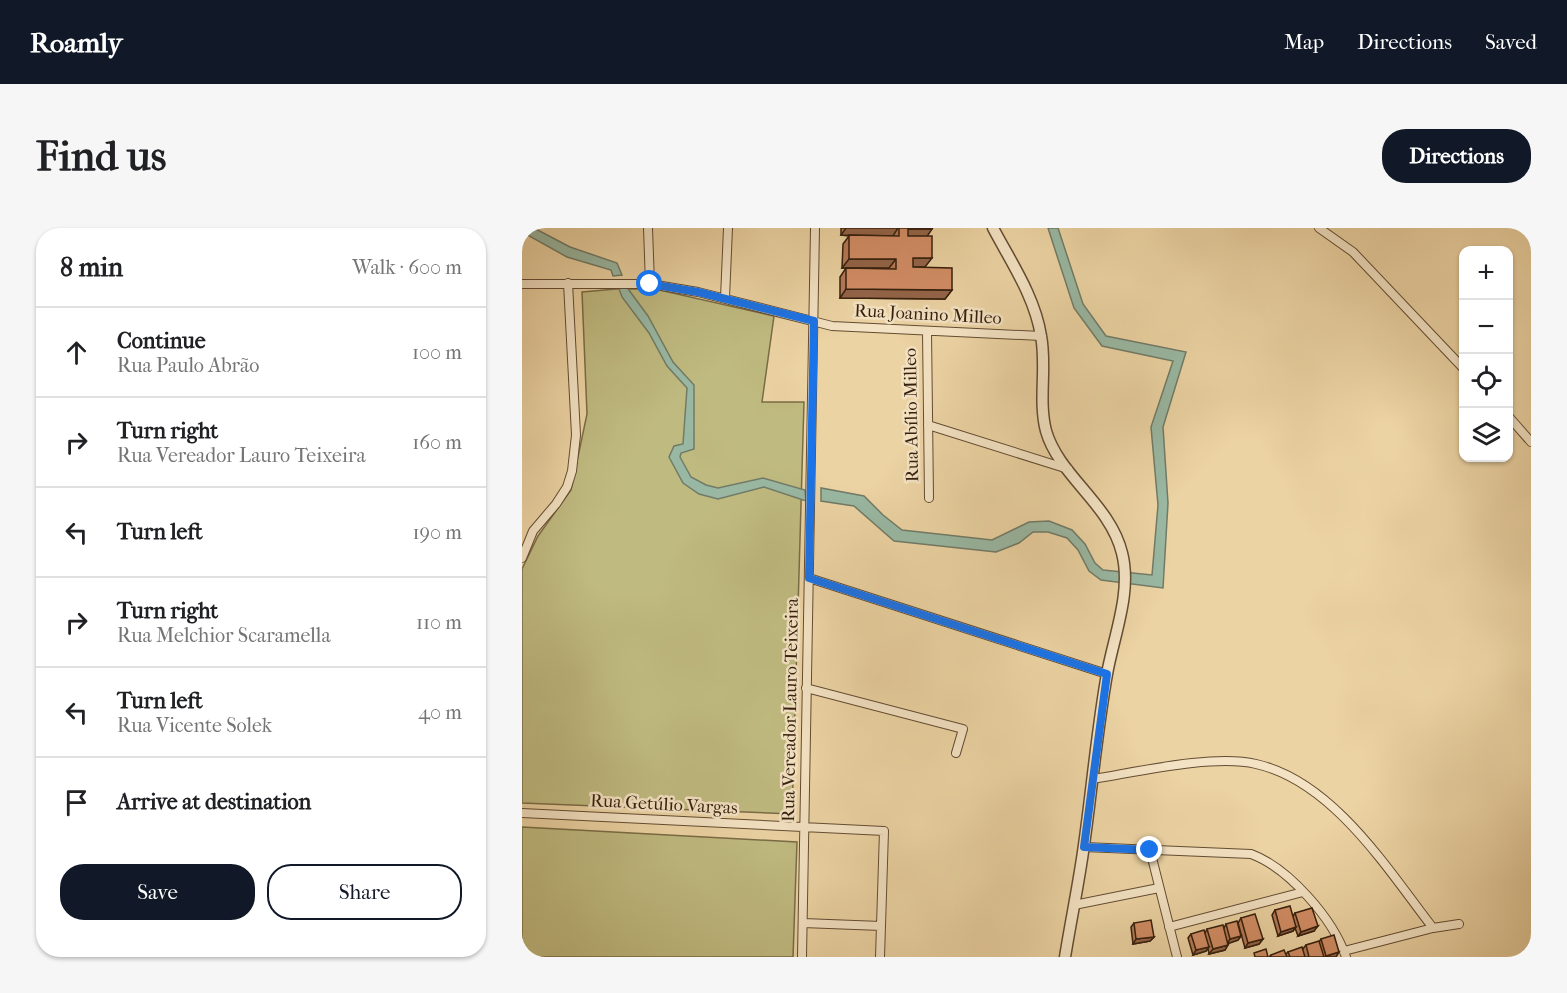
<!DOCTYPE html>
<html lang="en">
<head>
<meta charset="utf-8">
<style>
  :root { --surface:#fff; --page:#f6f6f6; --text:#202124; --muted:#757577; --line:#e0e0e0; --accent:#111827 }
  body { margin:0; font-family:"IM FELL French Canon",serif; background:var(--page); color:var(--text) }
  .controls { position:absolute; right:18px; top:18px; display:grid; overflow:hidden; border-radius:12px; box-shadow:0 2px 4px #0004 }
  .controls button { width:54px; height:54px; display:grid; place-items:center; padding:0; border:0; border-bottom:2px solid var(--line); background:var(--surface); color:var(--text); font:30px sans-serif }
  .stop { position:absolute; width:18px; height:18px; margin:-14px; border:4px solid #1a73e8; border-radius:50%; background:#fff }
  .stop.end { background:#1a73e8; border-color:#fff; box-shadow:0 2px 6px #0008 }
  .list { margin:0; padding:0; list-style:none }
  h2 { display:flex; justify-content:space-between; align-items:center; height:78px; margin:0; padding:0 24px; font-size:26px }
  h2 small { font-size:20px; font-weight:400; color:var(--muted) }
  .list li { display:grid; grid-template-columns:39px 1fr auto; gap:18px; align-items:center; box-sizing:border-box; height:90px; padding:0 24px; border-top:2px solid var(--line) }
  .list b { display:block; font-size:22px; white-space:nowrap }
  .list p { margin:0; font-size:20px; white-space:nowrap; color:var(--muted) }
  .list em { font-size:20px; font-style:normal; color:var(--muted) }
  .actions { display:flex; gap:12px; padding:18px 24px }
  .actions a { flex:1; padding:14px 0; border:2px solid var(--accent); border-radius:24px; text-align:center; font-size:21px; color:var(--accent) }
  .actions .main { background:var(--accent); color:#fff }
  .icon { flex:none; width:33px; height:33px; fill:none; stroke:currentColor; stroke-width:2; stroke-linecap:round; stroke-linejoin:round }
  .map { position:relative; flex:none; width:1009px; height:729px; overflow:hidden; border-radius:24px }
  header { display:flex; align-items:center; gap:36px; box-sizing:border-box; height:84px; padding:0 30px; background:var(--accent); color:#fff }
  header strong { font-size:28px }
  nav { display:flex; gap:33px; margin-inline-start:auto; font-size:21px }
  .intro { display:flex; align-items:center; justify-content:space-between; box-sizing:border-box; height:144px; padding:0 36px }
  h1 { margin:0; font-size:42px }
  .button { padding:15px 27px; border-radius:24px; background:var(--accent); color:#fff; font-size:21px; font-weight:700 }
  main { display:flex; gap:36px; padding:0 36px }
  aside { flex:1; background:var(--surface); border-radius:24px; box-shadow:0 2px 4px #0004 }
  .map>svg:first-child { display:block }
  .green { fill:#bfba80; stroke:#7a6c46; stroke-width:1.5 }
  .water { fill:#99b8a3; stroke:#717b67; stroke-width:1.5 }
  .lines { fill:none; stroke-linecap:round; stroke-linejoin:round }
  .minor-casing { stroke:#634c32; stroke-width:10 }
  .tertiary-casing { stroke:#634c32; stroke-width:13 }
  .minor { stroke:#f3e2c3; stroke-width:8 }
  .tertiary { stroke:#f3e2c3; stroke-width:10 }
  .wall { fill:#b57957; stroke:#351f0d; stroke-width:1.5 }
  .shaded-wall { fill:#936347; stroke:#351f0d; stroke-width:1.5 }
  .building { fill:#d28d65; stroke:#351f0d; stroke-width:1.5 }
  .route { stroke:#1a73e8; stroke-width:8 }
  .labels { text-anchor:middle; stroke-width:5; stroke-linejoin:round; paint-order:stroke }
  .street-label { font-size:18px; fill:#351f0d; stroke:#f3e2c3 }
</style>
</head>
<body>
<header>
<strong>Roamly</strong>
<nav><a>Map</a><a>Directions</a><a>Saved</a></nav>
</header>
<div class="intro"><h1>Find us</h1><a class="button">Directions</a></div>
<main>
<aside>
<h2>8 min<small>Walk · 600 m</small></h2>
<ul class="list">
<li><svg class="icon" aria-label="ahead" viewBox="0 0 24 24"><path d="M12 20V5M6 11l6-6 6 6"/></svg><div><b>Continue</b><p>Rua Paulo Abrão</p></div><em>100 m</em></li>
<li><svg class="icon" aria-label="right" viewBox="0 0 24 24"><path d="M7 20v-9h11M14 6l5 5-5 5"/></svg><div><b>Turn right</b><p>Rua Vereador Lauro Teixeira</p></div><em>160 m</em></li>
<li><svg class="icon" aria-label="left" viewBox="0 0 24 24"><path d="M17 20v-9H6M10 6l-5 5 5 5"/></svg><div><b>Turn left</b></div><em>190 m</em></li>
<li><svg class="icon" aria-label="right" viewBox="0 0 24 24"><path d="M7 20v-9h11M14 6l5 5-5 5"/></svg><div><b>Turn right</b><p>Rua Melchior Scaramella</p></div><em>110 m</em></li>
<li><svg class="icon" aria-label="left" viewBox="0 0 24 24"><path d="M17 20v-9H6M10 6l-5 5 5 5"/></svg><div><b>Turn left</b><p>Rua Vicente Solek</p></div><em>40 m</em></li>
<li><svg class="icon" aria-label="arrive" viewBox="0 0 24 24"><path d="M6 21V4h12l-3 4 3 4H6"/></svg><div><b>Arrive at destination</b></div></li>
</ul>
<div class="actions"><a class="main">Save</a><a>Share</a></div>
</aside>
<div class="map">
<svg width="1009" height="729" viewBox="0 0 1009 729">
  <rect width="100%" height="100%" fill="#ecd3a3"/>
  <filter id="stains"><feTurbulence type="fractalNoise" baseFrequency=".00333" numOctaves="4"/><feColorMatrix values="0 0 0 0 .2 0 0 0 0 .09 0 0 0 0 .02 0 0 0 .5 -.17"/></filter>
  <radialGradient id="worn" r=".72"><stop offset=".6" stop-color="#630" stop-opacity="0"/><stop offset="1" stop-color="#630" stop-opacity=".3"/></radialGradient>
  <path class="green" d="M94 61H133L252 88 240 174H282L270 586 0 575V341L16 308 49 262 65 186 60 64Z
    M0 599 275 614 271 729H0Z"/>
  <path class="water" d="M0 0H12L48 19 95 35 100 47 91 48 89 42 45 29 0 4Z
    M526 0H536L561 76 584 108 664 124 641 199 646 275 641 360 579 352 567 343 556 322 545 310 526 304H511L497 315 474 324 372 313 332 278 299 273V260L342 268 361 287 380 302 470 312 507 294 527 293 550 302 563 316 573 335 581 342 630 347 636 277 629 199 651 133 580 118 552 80Z
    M96 58H104L126 88 151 134 172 157V221L159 225 158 229 169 249 184 257 196 260 241 250 283 262 284 273 242 259 196 271 177 266 161 255 147 229 152 218 161 216 165 160 145 138 127 105 100 69Z"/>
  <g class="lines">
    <g class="minor-casing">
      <path id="minor" d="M126 0 128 56
        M797 0 831 24 942 141
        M0 56H128L176 64 310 98 519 108
        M203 70 206 0
        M405 103 407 270
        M987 189 1009 214
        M406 197 546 241
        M0 330 11 303 34 276 45 259 50 243 54 207 46 55
        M287 350 585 446
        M284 460 441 501 434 525
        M571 551C615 544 692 526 734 536 811 553 866 642 911 700L822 723
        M0 585 362 603 358 729
        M562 619 729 626C767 640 811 691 824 729
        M628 622 655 729
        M552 677 637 660
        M281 695 359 698
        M647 699 781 664
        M911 700 937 696
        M280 729 293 0"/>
    </g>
    <g class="tertiary-casing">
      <path id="tertiary" d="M471 0C489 34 513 69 519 108 525 139 516 172 524 203 537 248 588 276 600 325 610 364 592 407 585 446 575 502 570 560 562 617 557 654 549 692 543 729"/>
    </g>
    <use href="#minor" class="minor"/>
    <use href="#tertiary" class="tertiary"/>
  </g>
  <path class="wall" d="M319 0H410L405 8 403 39H391L430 62 423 71 318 70V49L324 40H367H320L321 16 327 8 319 7Z
    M753 682 771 688 773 685 792 703 776 708 773 700 771 703 756 708 750 687Z
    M719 690 741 711 737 716 723 720 716 695Z
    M612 695 632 709 628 713 611 716 609 699Z
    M704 696 719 708 716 712 706 715 703 722 687 726 686 720 684 723 671 727 666 710 669 706 683 705 685 701 702 700Z
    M799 711 814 729H747L749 727 764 726 766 724 780 722 784 717 797 714Z"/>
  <path class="shaded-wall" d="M324 0H376L371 8 319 7Z
    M386 1H410L404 10H380Z
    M391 30H410L403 39H385Z
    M327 31H374L367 40H320Z
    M324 61 430 62 423 71 318 70Z
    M796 698 792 703 776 708 779 704Z
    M774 699 771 703 756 708 759 704Z
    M719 708 716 712 705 716 708 711Z
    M632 709 628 713 611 716 614 711Z
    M741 711 737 716 723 720 726 715Z
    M706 717 703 722 687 726 691 721Z
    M687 719 684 723 671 727 674 722Z
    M817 724 814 729H804V728Z"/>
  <path class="building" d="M377 0H410V1H386V8H410V30H391V39L430 40V62L324 61V40L374 41V31H327V7L377 8Z
    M768 678 774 699 759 704 753 682Z
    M790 680 796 698 779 704 773 685Z
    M733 686 741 711 726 715 719 690Z
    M629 692 632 709 614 711 612 695Z
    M715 693 719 708 708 711 704 696Z
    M701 697 706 717 691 721 685 701Z
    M682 702 687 719 674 722 669 706Z
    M812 707 817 724 804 728 799 711Z
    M797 713 802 729H787L784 717Z
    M780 719 783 729H768L766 724Z
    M744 721 746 729H733L732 725Z
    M762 722 765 729H749V727Z"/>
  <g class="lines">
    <path class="route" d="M128 56 176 64 292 93 287 350 585 446 562 619 628 622"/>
  </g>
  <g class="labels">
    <g class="street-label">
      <text transform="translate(406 86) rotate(3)" y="6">Rua Joanino Milleo</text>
      <text transform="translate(389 187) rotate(-91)" y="6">Rua Abílio Milleo</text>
      <text transform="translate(268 482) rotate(-89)" y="6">Rua Vereador Lauro Teixeira</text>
      <text transform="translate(142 576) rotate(3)" y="6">Rua Getúlio Vargas</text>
    </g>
  </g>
  <rect width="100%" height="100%" filter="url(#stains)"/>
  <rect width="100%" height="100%" fill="url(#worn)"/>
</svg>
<div class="controls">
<button>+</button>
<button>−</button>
<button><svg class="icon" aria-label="locate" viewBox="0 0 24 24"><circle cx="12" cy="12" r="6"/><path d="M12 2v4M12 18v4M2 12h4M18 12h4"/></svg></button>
<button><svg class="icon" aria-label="layers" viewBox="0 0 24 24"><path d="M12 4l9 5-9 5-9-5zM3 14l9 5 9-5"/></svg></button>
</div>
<div class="stop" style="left:128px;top:56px"></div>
<div class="stop end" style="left:628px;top:622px"></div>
</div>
</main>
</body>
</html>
